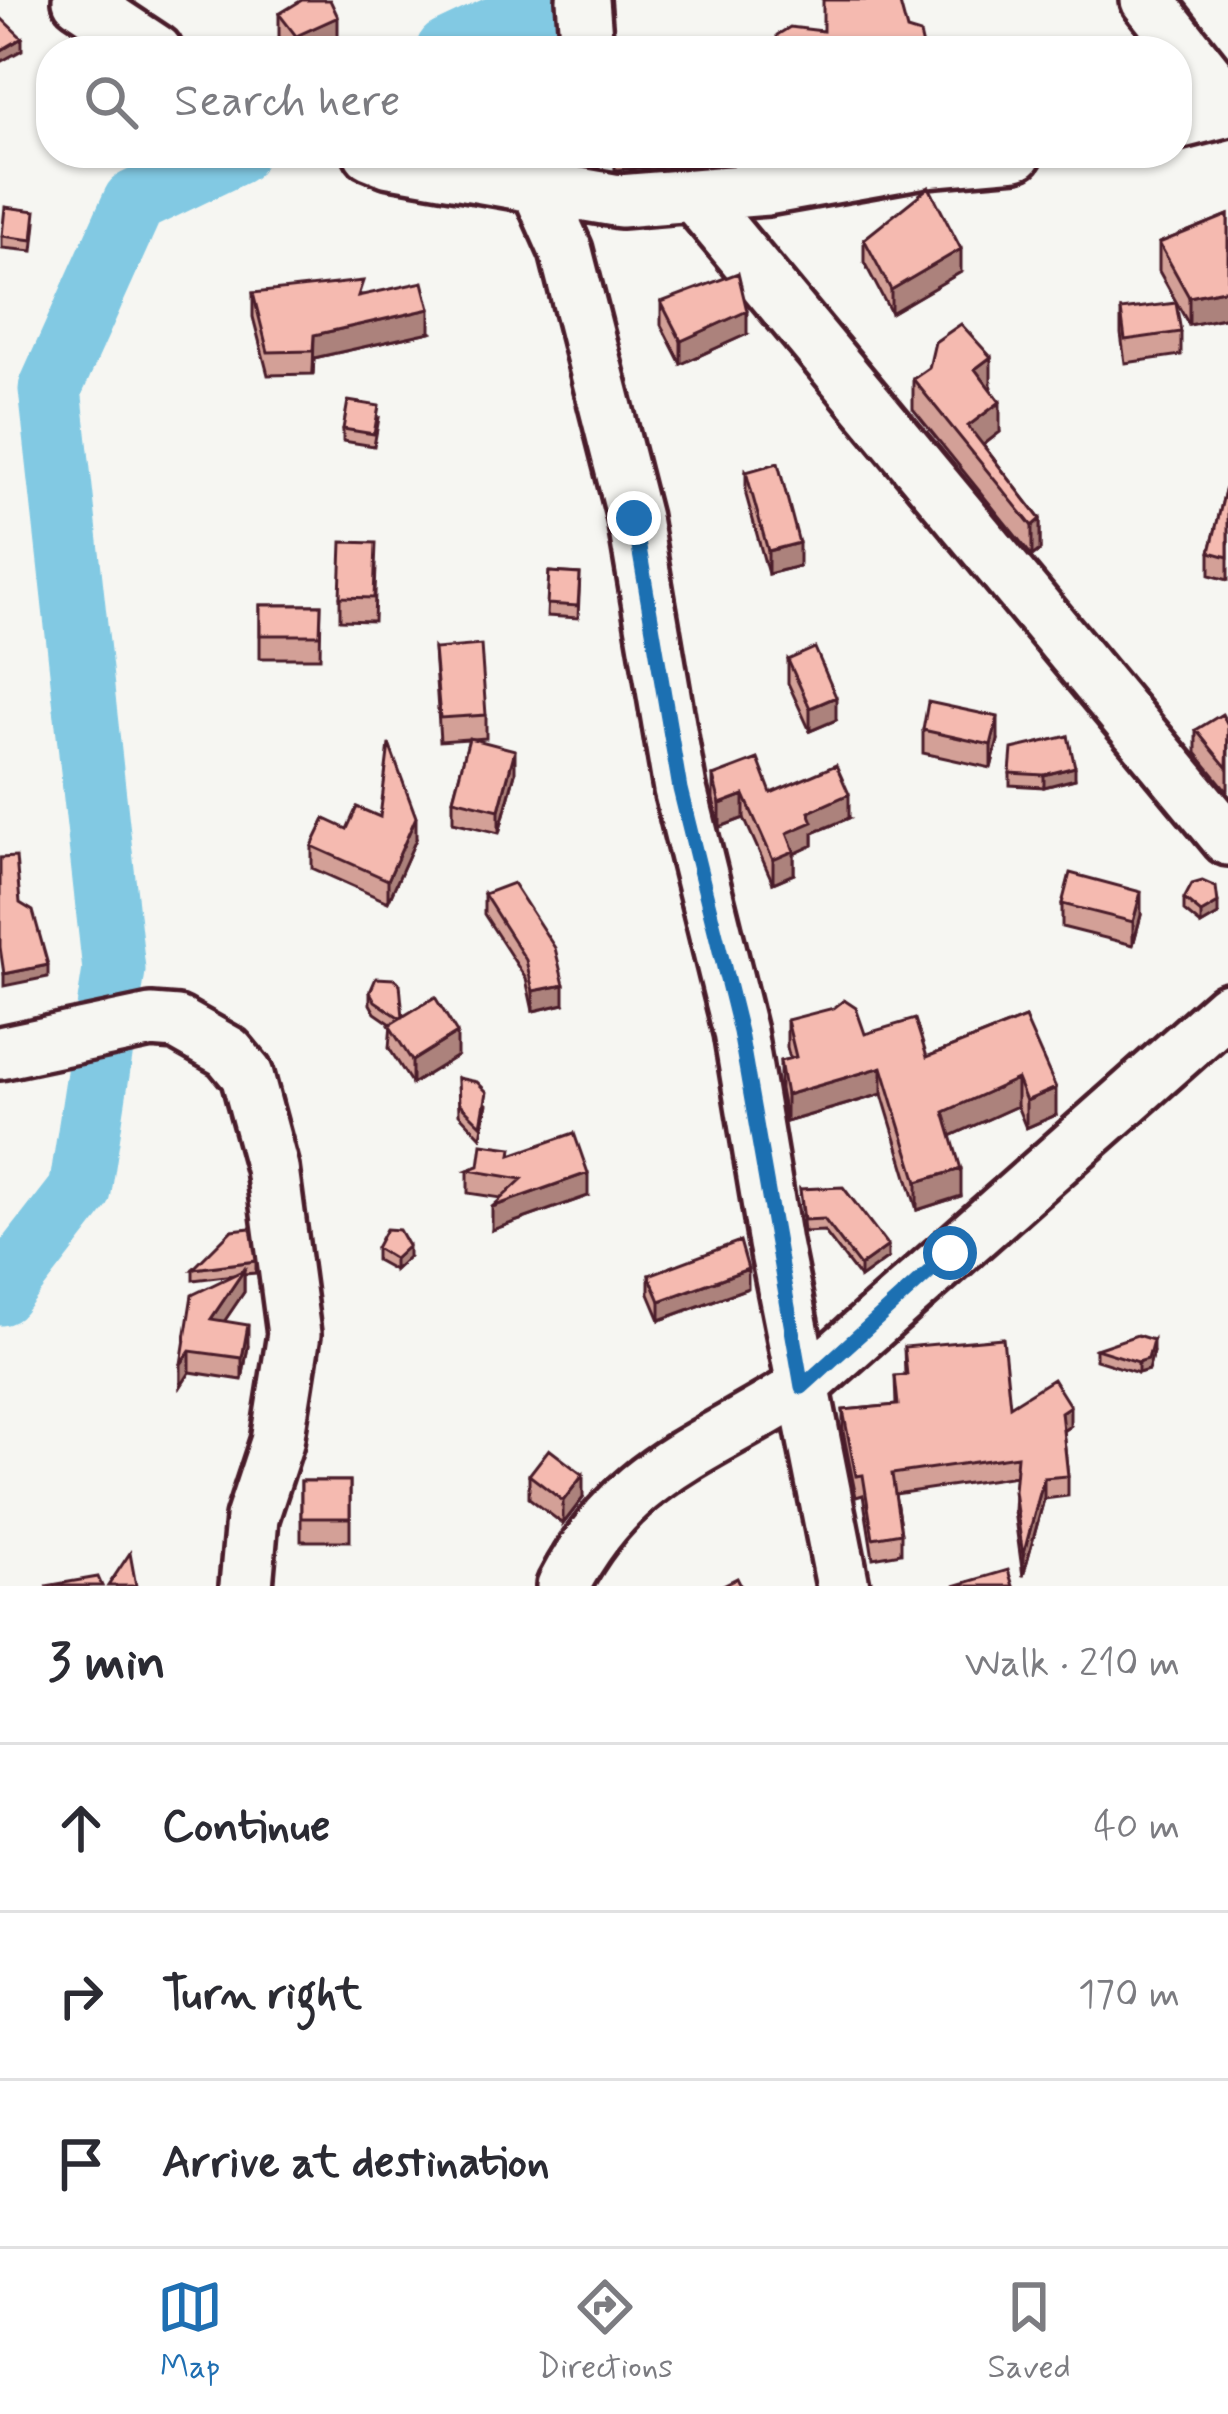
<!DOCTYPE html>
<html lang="en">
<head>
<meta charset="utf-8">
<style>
  :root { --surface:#fff; --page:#f7f7f7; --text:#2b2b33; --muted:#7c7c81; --line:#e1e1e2; --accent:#1f6fb2 }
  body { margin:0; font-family:Mynerve,sans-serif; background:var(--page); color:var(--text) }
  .stop { position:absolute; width:36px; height:36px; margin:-27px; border:9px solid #1f6fb2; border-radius:50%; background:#fff }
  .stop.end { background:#1f6fb2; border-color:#fff; box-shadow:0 3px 12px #0008 }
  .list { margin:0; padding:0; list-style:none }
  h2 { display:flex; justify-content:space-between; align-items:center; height:156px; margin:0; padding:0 48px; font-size:51px }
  h2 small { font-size:39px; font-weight:400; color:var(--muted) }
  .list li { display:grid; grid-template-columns:78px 1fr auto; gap:36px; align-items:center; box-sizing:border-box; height:168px; padding:0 48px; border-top:3px solid var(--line) }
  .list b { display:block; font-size:45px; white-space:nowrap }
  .list em { font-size:39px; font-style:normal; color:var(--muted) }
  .icon { flex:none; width:66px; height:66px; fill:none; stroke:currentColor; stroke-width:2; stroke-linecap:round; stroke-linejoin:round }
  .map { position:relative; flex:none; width:1228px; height:1586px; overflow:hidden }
  .search { position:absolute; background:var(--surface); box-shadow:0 3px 9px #0004; left:36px; right:36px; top:36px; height:132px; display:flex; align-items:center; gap:30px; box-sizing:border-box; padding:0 42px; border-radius:48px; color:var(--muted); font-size:45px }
  .sheet { height:660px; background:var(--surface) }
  nav { display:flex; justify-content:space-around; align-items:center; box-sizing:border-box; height:168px; border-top:3px solid var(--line); background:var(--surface); font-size:33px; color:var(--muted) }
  nav a { display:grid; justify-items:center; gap:6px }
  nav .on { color:var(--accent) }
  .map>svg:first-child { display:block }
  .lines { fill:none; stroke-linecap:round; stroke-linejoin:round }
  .river { stroke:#82c9e3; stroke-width:63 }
  .minor-casing { stroke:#4a1f2b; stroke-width:60 }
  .minor { stroke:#f6f6f2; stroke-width:51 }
  .wall { fill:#d3a097; stroke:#4a1f2b; stroke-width:3 }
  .shaded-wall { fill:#ac827b; stroke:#4a1f2b; stroke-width:3 }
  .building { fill:#f5bab0; stroke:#4a1f2b; stroke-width:3 }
  .route { stroke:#1f6fb2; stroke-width:15 }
</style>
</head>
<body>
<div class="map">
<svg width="1228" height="1586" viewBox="0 0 1228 1586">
  <rect width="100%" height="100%" fill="#f6f6f2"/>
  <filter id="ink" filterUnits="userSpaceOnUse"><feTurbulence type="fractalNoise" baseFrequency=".00833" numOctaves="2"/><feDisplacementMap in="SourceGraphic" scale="24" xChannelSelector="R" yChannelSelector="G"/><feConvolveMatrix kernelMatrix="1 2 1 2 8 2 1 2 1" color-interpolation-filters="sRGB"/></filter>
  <g filter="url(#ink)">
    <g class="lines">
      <path class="river" d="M447 51 555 0
        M0 1294 80 1191 114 970 50 389 134 202 236 153"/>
      <g class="minor-casing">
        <path id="minor" d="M79 0 156 51
          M583 0 587 51
          M1147 0 1228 102
          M1177 123 1228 110
          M370 153 390 161 620 201 767 189 925 161 1016 153
          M537 186 566 251 634 518 680 789 740 1032 775 1243 843 1586
          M695 197 1228 839
          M0 1053 151 1021 177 1023 228 1052 247 1075 272 1168 294 1334 277 1442 252 1518 246 1586
          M563 1586C623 1469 700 1453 802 1387L1228 1009"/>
      </g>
      <use href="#minor" class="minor"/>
    </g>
    <path class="wall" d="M279 14 338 40 313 51H290L279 37Z
      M615 153H798L763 159 615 170Z
      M1228 215V317L1189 325 1159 271V243Z
      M36 223 33 251 2 248V236Z
      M864 239 961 272 891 313 864 262Z
      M253 293 363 295 430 332 314 358 313 374 268 375 253 317Z
      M661 302 747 334 681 364 661 325Z
      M1121 310 1181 332V355L1125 363 1121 334Z
      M913 379 991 388 990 389 1000 432 983 445 1040 519V550L1032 556 913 409Z
      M379 418 374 446 343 441V429Z
      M746 472 799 566 768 574 746 495Z
      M1228 478V580L1210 575V552Z
      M376 566 374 621 340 620V597Z
      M549 572 580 574 578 618 547 616Z
      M260 605H321L320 658H260Z
      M434 649 486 715V738L473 739 515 773 499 833 453 822V799L469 739 440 741Z
      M788 660 836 720 810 731 788 683Z
      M1228 725V790L1227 791 1196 753V730Z
      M923 730 998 740 991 768 923 753Z
      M1068 736 1075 779 1044 787 1010 785V773Z
      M713 776 771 793 849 818 813 833V845L794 854V874L773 883 744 818 720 827 713 799Z
      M347 829 416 839 388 902 312 868V846Z
      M484 894 564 1004 533 1011 526 979 484 914Z
      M1184 899 1218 915 1201 925 1184 911Z
      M1062 904 1141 915 1133 945 1062 927Z
      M370 992 403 1017 457 1056 412 1084 389 1048 391 1024 375 1013 370 1004Z
      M1025 1018 1056 1115 1026 1128 1017 1106 951 1136 961 1196 917 1210 882 1094 786 1122 780 1089V1061L790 1059 787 1047V1020L865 1034 927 1057Z
      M458 1078 487 1104 481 1137 459 1114Z
      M512 1155 588 1196 492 1230 501 1198 468 1193V1170Z
      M800 1189 888 1258 860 1278 824 1231 804 1232Z
      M376 1248 408 1257 394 1270 376 1260Z
      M256 1261V1273L244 1274V1292L224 1321 248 1346 242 1380 190 1372 181 1386V1364L233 1275 193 1280V1269Z
      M649 1275 748 1288 660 1320 649 1294Z
      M904 1347 1010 1406 1070 1426 1063 1431 1068 1476V1496L1044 1499 1023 1576 1014 1511 1016 1476 895 1494 901 1533V1553L873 1558 863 1495 856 1497 843 1431V1410L896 1405 895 1376 905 1375Z
      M1096 1349 1153 1352 1148 1370 1138 1373 1096 1360Z
      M529 1475 583 1498 563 1524 529 1498Z
      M301 1481H350V1541H301Z"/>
    <path class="shaded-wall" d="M338 17V40L313 51H296V36Z
      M22 38V50L0 62V51Z
      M961 249V272L891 313V290Z
      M1228 289V317L1189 325V297Z
      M430 309V332L314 358 313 374 314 335Z
      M747 311V334L681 364V341Z
      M991 357V388L975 399V369Z
      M1000 402V432L973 453 968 426Z
      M1040 519V550L1032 556V526Z
      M799 543V566L768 574V551Z
      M836 697V720L810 731V708Z
      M998 717V740L991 768V745Z
      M515 750V773L499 833V810Z
      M1075 767V779L1044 787V775Z
      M849 794V818L813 833V845L794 854V874L773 883V860L787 833 809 812Z
      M744 795V818L720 827V804Z
      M416 817V839L388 902V880Z
      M1141 892V915L1133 945V922Z
      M1218 903V915L1201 925V913Z
      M48 965V977L4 986V974Z
      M564 985V1004L533 1011V991Z
      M457 1033V1056L412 1084V1061Z
      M882 1067V1094L786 1122V1095Z
      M1017 1079V1106L944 1139V1112Z
      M1056 1088V1115L1026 1128V1101Z
      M961 1169V1196L917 1210V1182Z
      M588 1173V1196L492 1230V1207Z
      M408 1246V1257L394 1270V1259Z
      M888 1246V1258L860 1278V1266Z
      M748 1269V1288L660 1320V1301Z
      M244 1270V1292L211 1341V1319Z
      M248 1325V1346L242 1380V1358Z
      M1153 1340V1352L1148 1370 1138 1373V1362Z
      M190 1351V1372L181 1386V1364Z
      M1070 1406V1426L1061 1432V1412Z
      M583 1475V1498L563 1524V1501Z
      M1044 1478V1499L1023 1576V1556Z"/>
    <path class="building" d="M302 0H330L338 17 296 36 279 14Z
      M823 0H899L907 30 920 34 924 51H777V35L790 27 823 31Z
      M0 17 22 38 0 51Z
      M929 187 961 249 891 290 864 239Z
      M5 207 36 211 33 240 2 236Z
      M1228 215V289L1189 297 1159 243Z
      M738 273 747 311 681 341 661 302Z
      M363 281 358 296 423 282 430 309 314 335 313 351 268 352 253 293Z
      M1176 303 1181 332 1125 340 1121 310Z
      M961 324 991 357 975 369 1000 402 968 426 1040 519 1032 526 913 379 929 368 935 342Z
      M348 401 379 406 374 434 343 429Z
      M778 463 799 543 768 551 746 472Z
      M1228 478V557L1210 552Z
      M342 542 376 543 374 598 340 597Z
      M549 572 580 574 578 606 547 604Z
      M260 605H321L320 635H260Z
      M481 645 486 715 440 718 434 649Z
      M815 648 836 697 810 708 788 660Z
      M928 702 998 717 991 745 923 730Z
      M1222 714 1228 725 1227 768 1196 730Z
      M1068 736 1075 767 1044 775 1010 773 1012 749Z
      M469 738 515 750 499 810 453 799Z
      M389 744 416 817 388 880 312 846 325 819 347 829 357 807 380 817Z
      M758 759 771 793 836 765 849 794 809 812 813 822 787 833 794 851 773 860 744 795 720 804 713 776Z
      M16 857 20 903 33 911 48 965 4 974 0 947V858Z
      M1070 873 1141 892 1133 922 1062 904Z
      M1202 881 1216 887 1218 903 1201 913 1184 899 1192 884Z
      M513 883 555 948 564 985 533 991 526 960 484 894Z
      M376 978 394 979 400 984 403 1017 400 1018 375 1001 370 992Z
      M435 997 457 1033 412 1061 389 1025Z
      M844 1000 856 1008 865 1034 915 1019 927 1057 1025 1018 1056 1088 1026 1101 1017 1079 944 1112 961 1169 917 1182 882 1067 786 1095 780 1061 796 1057 787 1020 834 1008Z
      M458 1078 477 1082 487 1092 481 1125 459 1103Z
      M574 1133 588 1173 492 1207 522 1179 468 1170 479 1166 482 1144 512 1148 511 1155Z
      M843 1187 888 1246 860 1266 824 1219 804 1220 800 1189Z
      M251 1228 256 1261 193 1269 232 1230Z
      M386 1229 399 1230 408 1246 394 1259 376 1248Z
      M740 1241 748 1269 660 1301 649 1275Z
      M244 1270 211 1319 248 1325 242 1358 190 1351 181 1364 192 1295Z
      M1137 1335 1153 1340 1148 1359 1138 1362 1096 1349Z
      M1003 1338 1010 1406 1053 1379 1070 1406 1061 1412 1068 1476 1044 1478 1023 1556 1014 1491 1017 1456 892 1474 901 1533 873 1538 863 1475 856 1476 843 1410 898 1405 895 1376 907 1375 904 1347Z
      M549 1449 583 1475 563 1501 529 1475Z
      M301 1481H350V1518H301Z
      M130 1553 136 1586H108Z
      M1008 1570 1013 1586H954Z
      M98 1577 102 1586H46Z
      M737 1578 741 1586H721Z"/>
  </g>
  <g class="lines" filter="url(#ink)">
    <path class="route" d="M634 518 680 789 740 1032 802 1387 950 1253"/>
  </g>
</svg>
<div class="stop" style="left:950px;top:1253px"></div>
<div class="stop end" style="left:634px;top:518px"></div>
<div class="search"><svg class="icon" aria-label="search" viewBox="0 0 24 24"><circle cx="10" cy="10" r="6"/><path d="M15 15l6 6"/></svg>Search here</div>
</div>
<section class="sheet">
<h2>3 min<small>Walk · 210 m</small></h2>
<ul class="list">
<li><svg class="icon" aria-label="ahead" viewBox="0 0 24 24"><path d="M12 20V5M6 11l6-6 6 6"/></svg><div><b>Continue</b></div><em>40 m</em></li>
<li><svg class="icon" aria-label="right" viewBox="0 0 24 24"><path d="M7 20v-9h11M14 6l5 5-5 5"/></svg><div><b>Turn right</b></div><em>170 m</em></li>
<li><svg class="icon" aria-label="arrive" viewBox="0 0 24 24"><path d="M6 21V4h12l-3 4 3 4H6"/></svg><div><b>Arrive at destination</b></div></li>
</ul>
</section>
<nav>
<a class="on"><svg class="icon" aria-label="map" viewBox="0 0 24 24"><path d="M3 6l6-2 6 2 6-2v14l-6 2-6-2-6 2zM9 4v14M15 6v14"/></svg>Map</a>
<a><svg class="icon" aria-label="directions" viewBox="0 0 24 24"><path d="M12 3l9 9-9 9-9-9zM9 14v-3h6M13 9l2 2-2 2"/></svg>Directions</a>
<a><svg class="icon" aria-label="saved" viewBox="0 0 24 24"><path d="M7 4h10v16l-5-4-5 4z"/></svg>Saved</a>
</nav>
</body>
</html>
